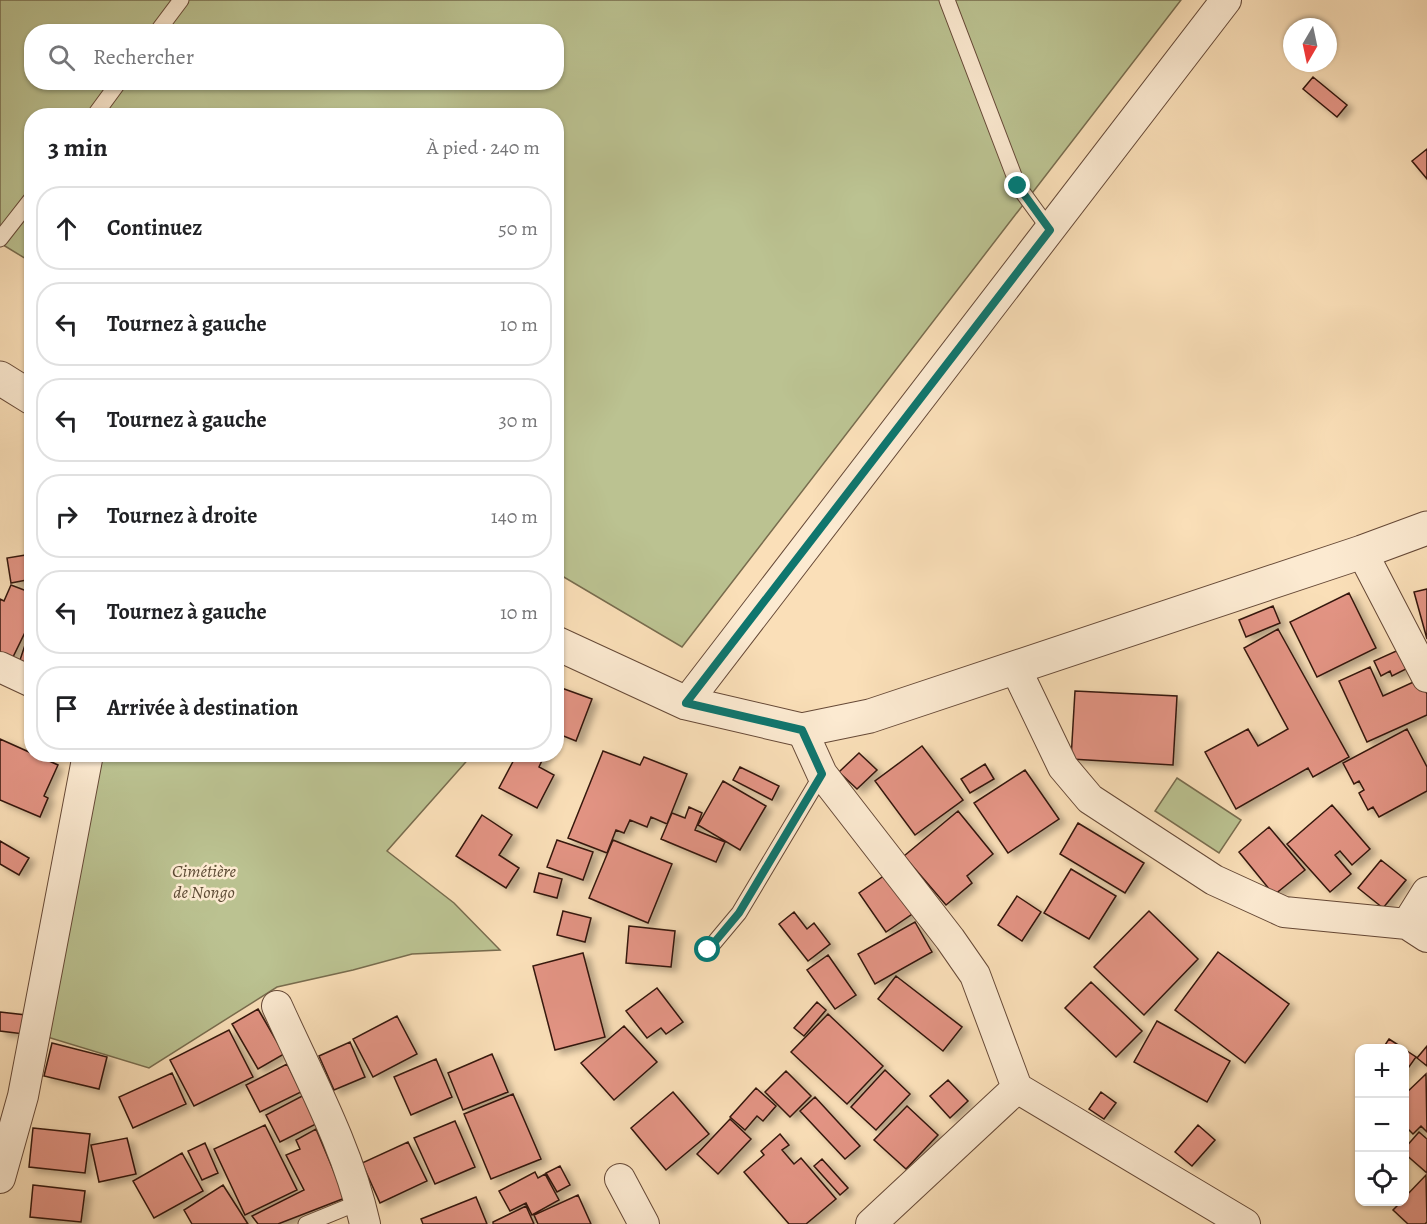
<!DOCTYPE html>
<html lang="fr">
<head>
<meta charset="utf-8">
<style>
  :root { --surface:#fff; --page:#f2f2f2; --text:#202124; --muted:#757577; --line:#e0e0e0 }
  body { margin:0; font-family:Alegreya,serif; background:var(--page); color:var(--text) }
  .controls { position:absolute; right:18px; bottom:18px; display:grid; overflow:hidden; border-radius:12px; box-shadow:0 2px 4px #0004 }
  .controls button { width:54px; height:54px; display:grid; place-items:center; padding:0; border:0; border-bottom:2px solid var(--line); background:var(--surface); color:var(--text); font:30px sans-serif }
  .compass { position:absolute; left:1283px; top:18px; width:54px; height:54px; border-radius:50%; background:var(--surface); box-shadow:0 2px 4px #0004; rotate:189deg }
  .stop { position:absolute; width:18px; height:18px; margin:-14px; border:4px solid #0f766e; border-radius:50%; background:#fff }
  .stop.end { background:#0f766e; border-color:#fff; box-shadow:0 2px 6px #0008 }
  .list { margin:0; padding:0; list-style:none }
  h2 { display:flex; justify-content:space-between; align-items:center; height:78px; margin:0; padding:0 24px; font-size:26px }
  h2 small { font-size:20px; font-weight:400; color:var(--muted) }
  .list li { display:grid; grid-template-columns:39px 1fr auto; gap:18px; align-items:center; box-sizing:border-box; height:84px; margin:0 12px 12px; padding:0 12px; border:2px solid var(--line); border-radius:24px }
  .list b { display:block; font-size:22px; white-space:nowrap }
  .list em { font-size:20px; font-style:normal; color:var(--muted) }
  .icon { flex:none; width:33px; height:33px; fill:none; stroke:currentColor; stroke-width:2; stroke-linecap:round; stroke-linejoin:round }
  .map { position:relative; flex:none; width:1427px; height:1224px; overflow:hidden }
  .search { position:absolute; background:var(--surface); box-shadow:0 2px 4px #0004; left:24px; top:24px; width:540px; height:66px; display:flex; align-items:center; gap:15px; box-sizing:border-box; padding:0 21px; border-radius:24px; color:var(--muted); font-size:22px }
  .panel { position:absolute; background:var(--surface); box-shadow:0 2px 4px #0004; left:24px; top:108px; width:540px; height:654px; border-radius:24px }
  .map>svg:first-child { display:block }
  .green { fill:#bbc291; stroke:#786c4e; stroke-width:1.5; fill-rule:evenodd }
  .building { fill:#e39484; stroke:#34170c; stroke-width:1.5; filter:url(#shadow) }
  .lines { fill:none; stroke-linecap:round; stroke-linejoin:round }
  .service-casing { stroke:#664937; stroke-width:17 }
  .minor-casing { stroke:#664937; stroke-width:32 }
  .tertiary-casing { stroke:#664937; stroke-width:35 }
  .service { stroke:#fcead1; stroke-width:15 }
  .minor { stroke:#fcead1; stroke-width:30 }
  .tertiary { stroke:#fcead1; stroke-width:33 }
  .route { stroke:#0f766e; stroke-width:8 }
  .labels { text-anchor:middle; stroke-width:5; stroke-linejoin:round; paint-order:stroke }
  .park-label { font-size:18px; font-style:italic; fill:#5c4a34; stroke:#fcead1 }
</style>
</head>
<body>
<div class="map">
<svg width="1427" height="1224" viewBox="0 0 1427 1224">
  <defs>
    <filter id="shadow"><feDropShadow dx="6" dy="4" stdDeviation="3" flood-color="#0004"/></filter>
  </defs>
  <rect width="100%" height="100%" fill="#fadfb8"/>
  <filter id="stains"><feTurbulence type="fractalNoise" baseFrequency=".00333" numOctaves="4"/><feColorMatrix values="0 0 0 0 .2 0 0 0 0 .09 0 0 0 0 .02 0 0 0 .5 -.17"/></filter>
  <radialGradient id="worn" r=".72"><stop offset=".6" stop-color="#630" stop-opacity="0"/><stop offset="1" stop-color="#630" stop-opacity=".3"/></radialGradient>
  <path class="green" d="M0 0H1181L682 647 557 573 556 116H32L31 262 0 243ZM32 32H556V82H32Z
    M97 755H472L387 851 454 903 500 950 412 954 353 970 277 987 149 1068 44 1036Z
    M1177 778 1241 820 1219 853 1155 811Z"/>
  <path class="building" d="M1313 77 1347 105 1337 117 1303 89Z
    M1427 149V179L1412 161Z
    M32 554V579L11 583 7 558Z
    M11 585 32 593V618L11 661 0 657V599L4 601Z
    M1427 589V639L1414 592Z
    M1349 593 1376 648 1317 677 1290 622Z
    M1273 606 1280 623 1246 637 1239 620Z
    M1278 629 1349 757 1313 777 1308 768 1236 809 1205 752 1248 729 1258 746 1288 729 1244 648Z
    M30 630H32V674L17 669Z
    M1403 648 1412 666 1392 676 1390 671 1381 676 1374 661Z
    M1370 667 1383 696 1420 679 1427 694V715L1367 742 1339 681Z
    M556 686 592 699 576 741 556 733Z
    M1075 691 1177 696 1173 765 1071 759Z
    M1407 729 1427 767V791L1379 817 1373 807 1368 810 1359 793 1364 790 1359 781 1354 784 1343 763Z
    M0 739 58 765 44 796 48 798 40 817 0 800Z
    M922 746 963 800 915 835 875 781Z
    M603 751 640 765 644 757 687 774 667 824 651 817 647 827 630 820 624 833 616 830 607 853 568 838Z
    M859 753 877 770 857 789 839 772Z
    M517 754H545L539 767 554 775 537 808 499 788Z
    M985 764 994 779 970 793 961 779Z
    M740 767 779 786 772 800 733 780Z
    M1025 770 1059 819 1008 853 974 803Z
    M723 781 766 806 740 850 698 825Z
    M1332 805 1370 849 1352 865 1340 851 1335 855 1351 874 1330 892 1287 844Z
    M689 807 702 813 695 830 725 842 716 862 661 839 672 813 685 818Z
    M958 811 993 854 967 876 972 883 946 905 904 856Z
    M482 815 512 835 499 855 519 868 506 888 456 856Z
    M1078 823 1144 863 1125 893 1060 854Z
    M1269 827 1305 870 1274 895 1239 852Z
    M557 840 593 852 583 880 547 867Z
    M613 840 672 864 648 923 589 898Z
    M0 841 29 858 19 875 0 864Z
    M1381 860 1406 880 1383 908 1358 888Z
    M1071 869 1116 896 1089 939 1044 913Z
    M891 871 918 910 886 932 859 893Z
    M539 873 562 879 557 898 534 892Z
    M1017 896 1041 912 1022 941 998 925Z
    M563 911 591 918 585 942 557 935Z
    M1149 911 1198 959 1144 1015 1094 967Z
    M794 912 807 929 814 923 830 944 808 961 779 924Z
    M915 922 932 952 875 984 858 954Z
    M629 926 675 931 671 967 626 963Z
    M1218 952 1289 1004 1245 1063 1175 1010Z
    M583 953 605 1037 555 1050 533 966Z
    M828 955 856 995 835 1009 807 970Z
    M896 976 962 1027 943 1051 878 999Z
    M1091 982 1142 1031 1116 1057 1065 1008Z
    M657 988 683 1022 666 1034 661 1028 647 1038 626 1011Z
    M817 1002 826 1010 804 1036 794 1028Z
    M258 1009 284 1054 258 1069 232 1024Z
    M0 1012 26 1015 24 1034 0 1031Z
    M828 1014 883 1066 847 1104 791 1052Z
    M397 1016 417 1054 373 1077 353 1039Z
    M1157 1021 1230 1061 1207 1102 1134 1062Z
    M624 1026 657 1062 614 1100 581 1063Z
    M229 1030 253 1077 194 1106 170 1060Z
    M1389 1039 1403 1048H1383Z
    M350 1042 365 1077 334 1090 319 1056Z
    M52 1043 107 1057 99 1089 44 1076Z
    M1427 1046V1066L1417 1058Z
    M1404 1049 1416 1057 1404 1074Z
    M492 1054 508 1092 463 1110 448 1073Z
    M436 1059 452 1097 411 1115 394 1077Z
    M287 1064 301 1092 260 1112 246 1085Z
    M885 1070 910 1094 876 1130 851 1107Z
    M786 1071 811 1096 790 1117 765 1092Z
    M172 1073 186 1104 133 1128 119 1097Z
    M1426 1074 1427 1132 1421 1126 1413 1134 1404 1125V1095Z
    M948 1080 968 1101 950 1118 930 1096Z
    M756 1088 776 1106 763 1121 757 1116 745 1130 730 1117Z
    M673 1092 709 1134 666 1170 631 1128Z
    M1101 1092 1116 1103 1104 1119 1089 1109Z
    M306 1094 320 1122 280 1142 266 1115Z
    M513 1094 541 1159 491 1179 464 1114Z
    M815 1097 860 1146 845 1159 800 1111Z
    M907 1106 938 1135 906 1169 874 1140Z
    M730 1119 751 1139 718 1174 697 1154Z
    M455 1121 475 1167 435 1184 414 1138Z
    M265 1125 297 1190 245 1215 214 1149Z
    M1198 1125 1215 1140 1192 1166 1175 1152Z
    M33 1128 90 1134 85 1173 29 1167Z
    M316 1129 345 1198 278 1224H258L252 1216 304 1190 286 1155 300 1149 296 1140Z
    M1419 1132 1427 1139V1173L1404 1153V1149Z
    M780 1134 789 1145 782 1150 794 1164 801 1158 836 1199 806 1224H789L744 1172 764 1155 761 1151Z
    M127 1138 136 1174 99 1182 91 1145Z
    M408 1142 427 1181 380 1203 362 1163Z
    M205 1143 218 1173 202 1180 188 1151Z
    M182 1153 203 1191 154 1218 133 1181Z
    M822 1159 848 1188 840 1195 814 1166Z
    M560 1166 570 1185 557 1192 546 1173Z
    M535 1172 538 1178 545 1174 559 1200 532 1215 526 1203 510 1211 499 1191Z
    M1426 1175 1427 1222 1425 1224H1408L1393 1210 1401 1202H1404V1198Z
    M33 1185 85 1191 81 1222 30 1217Z
    M223 1185 248 1224H192L184 1210Z
    M578 1195 591 1224H538L534 1215Z
    M476 1197 487 1224H423L421 1219Z
    M526 1206 534 1224H493V1222Z"/>
  <g class="lines">
    <g class="service-casing">
      <path id="service" d="M947 0 1018 186 1050 230
        M157 32 181 0
        M94 116 119 82
        M0 239 32 198
        M708 950 739 913 822 774
        M306 1224 360 1202"/>
    </g>
    <g class="minor-casing">
      <path id="minor" d="M1362 552 1427 677
        M0 667 32 682
        M1015 667 1063 767 1090 799 1214 880 1284 912 1407 924 1427 937
        M686 703 1226 0
        M802 730 822 774 950 939 975 975 1017 1088 1245 1224
        M1407 924 1427 892
        M277 1006C309 1077 348 1148 365 1224
        M0 1178 23 1096 88 754
        M620 1179 644 1224
        M871 1224 1017 1088"/>
    </g>
    <g class="tertiary-casing">
      <path id="tertiary" d="M0 378 32 398
        M556 643 686 703 802 730 870 716 1362 552 1427 528"/>
    </g>
    <use href="#service" class="service"/>
    <use href="#minor" class="minor"/>
    <use href="#tertiary" class="tertiary"/>
  </g>
  <g class="lines">
    <path class="route" d="M708 950 739 913 822 774 802 730 686 703 1050 230 1018 186"/>
  </g>
  <g class="labels">
    <g class="park-label">
      <text x="204" y="877">Cimétière<tspan x="204" dy="21">de Nongo</tspan></text>
    </g>
  </g>
  <rect width="100%" height="100%" filter="url(#stains)"/>
  <rect width="100%" height="100%" fill="url(#worn)"/>
</svg>
<div class="controls">
<button>+</button>
<button>−</button>
<button><svg class="icon" aria-label="locate" viewBox="0 0 24 24"><circle cx="12" cy="12" r="6"/><path d="M12 2v4M12 18v4M2 12h4M18 12h4"/></svg></button>
</div>
<svg class="compass" viewBox="-18 -18 36 36"><path d="M0-13l5 13h-10z" fill="#e53935"/><path d="M0 13l5-13h-10z" fill="#757577"/></svg>
<div class="stop" style="left:708px;top:950px"></div>
<div class="stop end" style="left:1018px;top:186px"></div>
<div class="search"><svg class="icon" aria-label="search" viewBox="0 0 24 24"><circle cx="10" cy="10" r="6"/><path d="M15 15l6 6"/></svg>Rechercher</div>
<section class="panel">
<h2>3 min<small>À pied · 240 m</small></h2>
<ul class="list">
<li><svg class="icon" aria-label="ahead" viewBox="0 0 24 24"><path d="M12 20V5M6 11l6-6 6 6"/></svg><div><b>Continuez</b></div><em>50 m</em></li>
<li><svg class="icon" aria-label="left" viewBox="0 0 24 24"><path d="M17 20v-9H6M10 6l-5 5 5 5"/></svg><div><b>Tournez à gauche</b></div><em>10 m</em></li>
<li><svg class="icon" aria-label="left" viewBox="0 0 24 24"><path d="M17 20v-9H6M10 6l-5 5 5 5"/></svg><div><b>Tournez à gauche</b></div><em>30 m</em></li>
<li><svg class="icon" aria-label="right" viewBox="0 0 24 24"><path d="M7 20v-9h11M14 6l5 5-5 5"/></svg><div><b>Tournez à droite</b></div><em>140 m</em></li>
<li><svg class="icon" aria-label="left" viewBox="0 0 24 24"><path d="M17 20v-9H6M10 6l-5 5 5 5"/></svg><div><b>Tournez à gauche</b></div><em>10 m</em></li>
<li><svg class="icon" aria-label="arrive" viewBox="0 0 24 24"><path d="M6 21V4h12l-3 4 3 4H6"/></svg><div><b>Arrivée à destination</b></div></li>
</ul>
</section>
</div>
</body>
</html>
